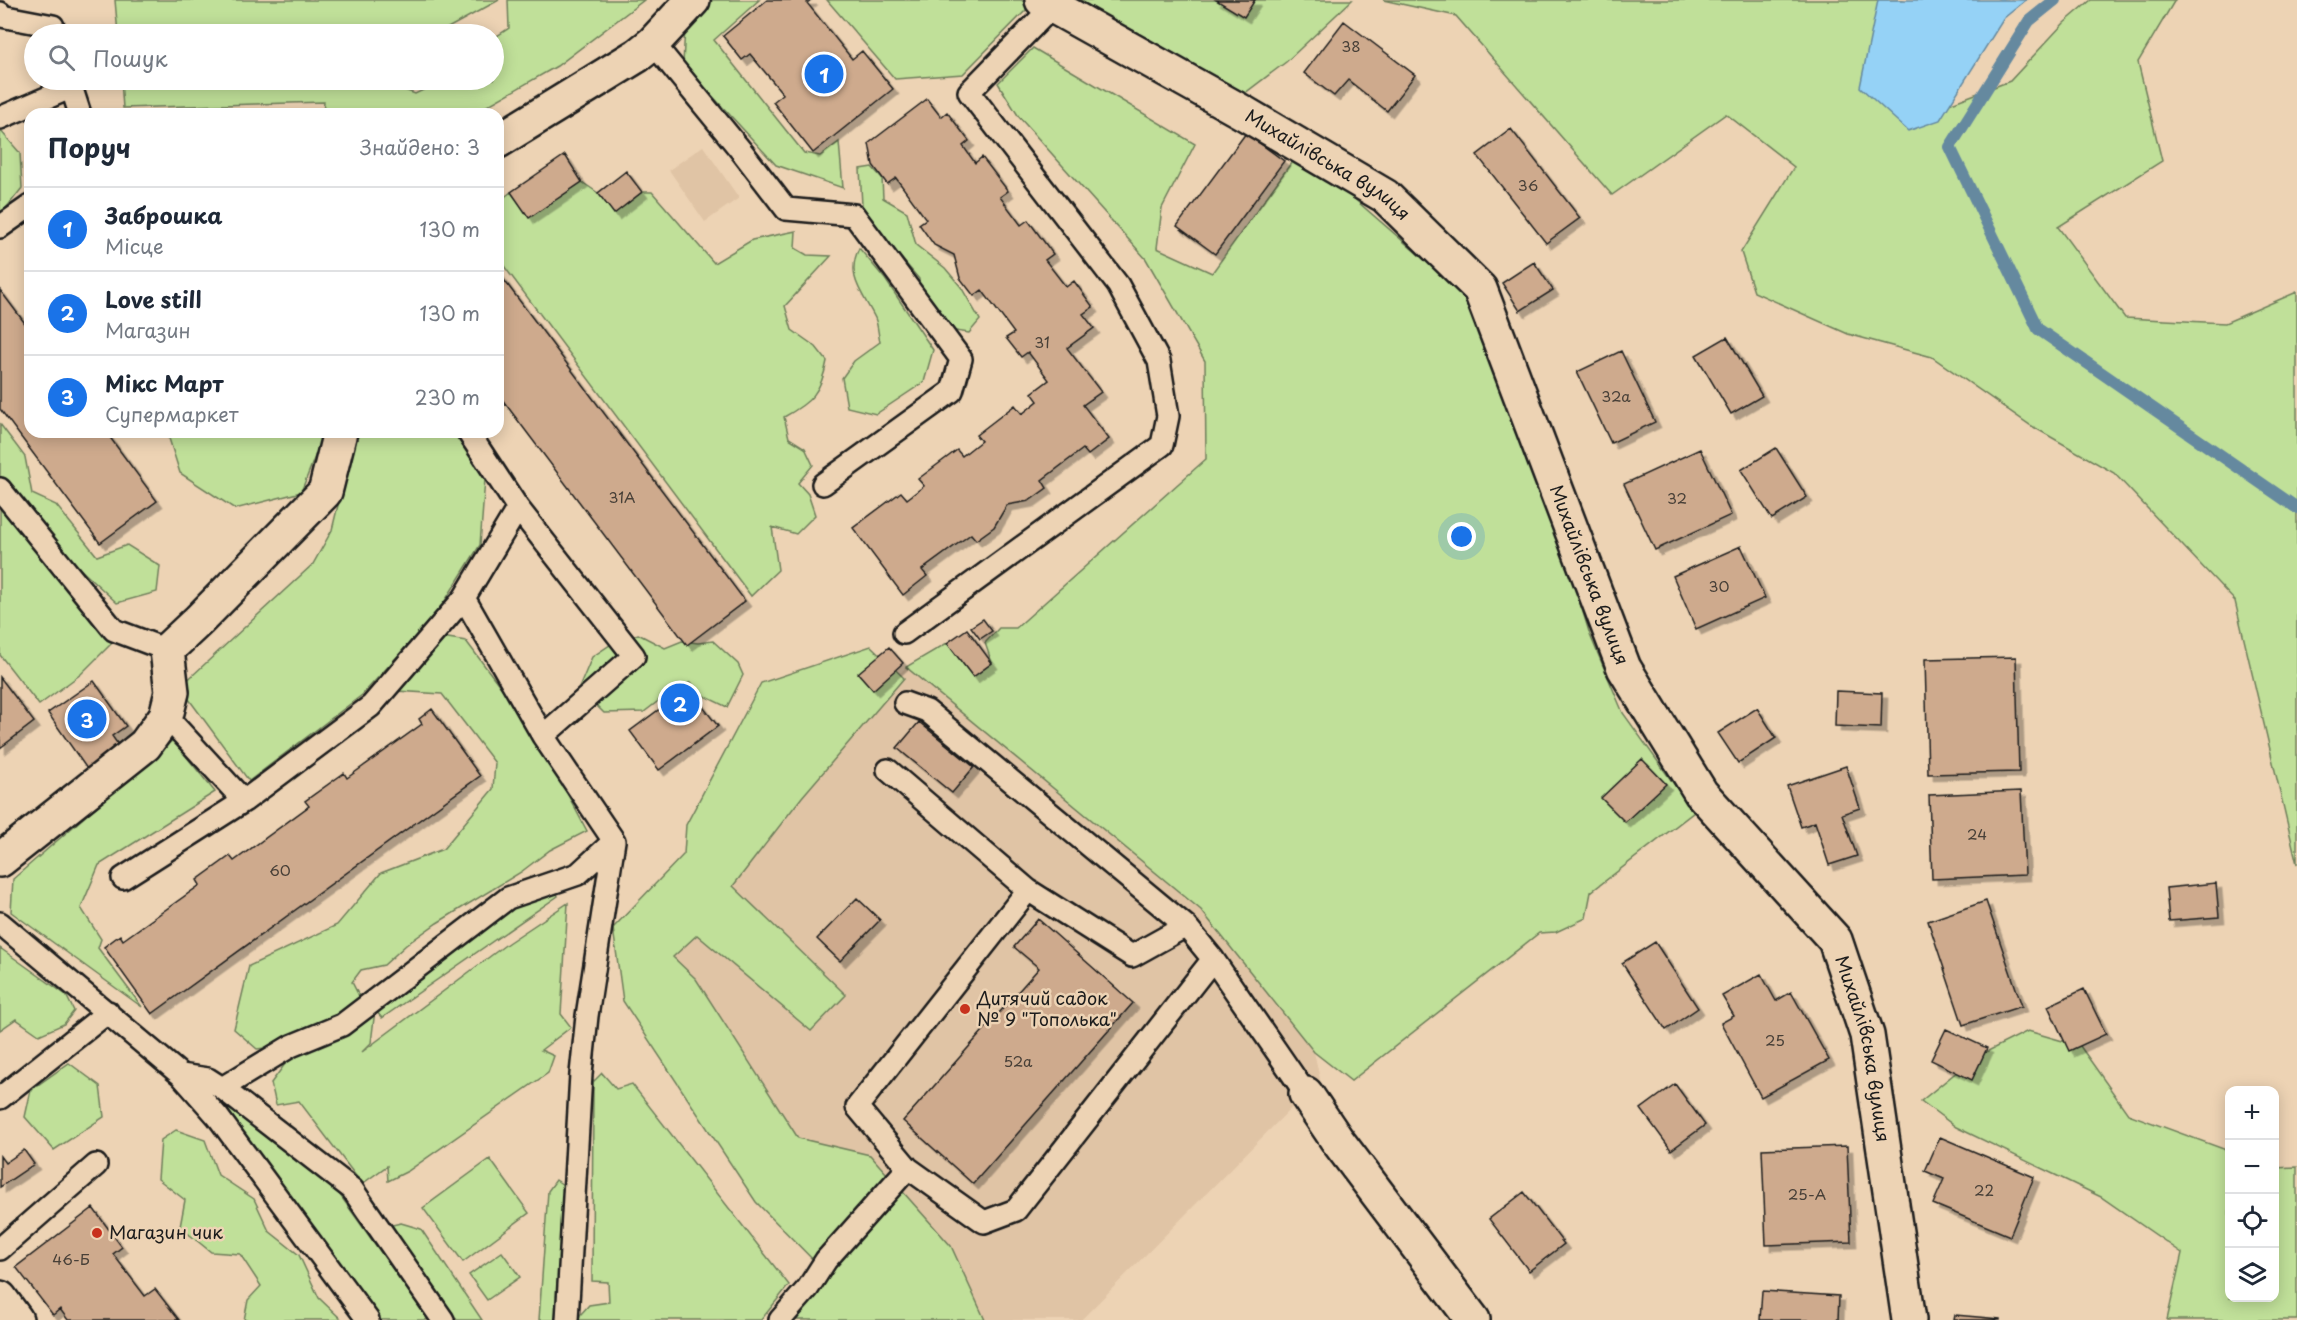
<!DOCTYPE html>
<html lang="uk">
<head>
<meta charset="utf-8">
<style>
  :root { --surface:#fff; --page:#f6f6f7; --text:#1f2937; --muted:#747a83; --line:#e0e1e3; --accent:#1a73e8 }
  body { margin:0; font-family:"Playpen Sans",sans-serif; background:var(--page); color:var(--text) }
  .controls { position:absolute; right:18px; bottom:18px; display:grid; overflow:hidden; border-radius:12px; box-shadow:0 3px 15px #0003 }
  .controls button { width:54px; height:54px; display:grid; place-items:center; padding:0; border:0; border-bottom:2px solid var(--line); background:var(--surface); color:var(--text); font:30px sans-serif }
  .you { position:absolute; left:1462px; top:537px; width:21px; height:21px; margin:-15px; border:4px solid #fff; border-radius:50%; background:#1a73e8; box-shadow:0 0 0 9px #1a73e833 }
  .badge { display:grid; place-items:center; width:39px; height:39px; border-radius:50%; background:var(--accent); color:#fff; font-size:20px; font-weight:700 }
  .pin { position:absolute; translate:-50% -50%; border:3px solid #fff; box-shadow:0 2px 6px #0006 }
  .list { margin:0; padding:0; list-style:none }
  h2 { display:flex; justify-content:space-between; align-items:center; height:78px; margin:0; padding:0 24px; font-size:26px }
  h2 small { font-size:20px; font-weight:400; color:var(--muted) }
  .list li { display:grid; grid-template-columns:39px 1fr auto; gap:18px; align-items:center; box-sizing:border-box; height:84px; padding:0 24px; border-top:2px solid var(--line) }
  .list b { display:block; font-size:22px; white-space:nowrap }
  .list p { margin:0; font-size:20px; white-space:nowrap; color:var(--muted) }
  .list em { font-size:20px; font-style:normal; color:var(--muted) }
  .icon { flex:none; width:33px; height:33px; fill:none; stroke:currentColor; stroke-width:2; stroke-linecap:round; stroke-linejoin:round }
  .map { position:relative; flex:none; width:2297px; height:1320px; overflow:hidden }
  .search { position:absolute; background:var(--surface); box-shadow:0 3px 15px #0003; left:24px; top:24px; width:480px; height:66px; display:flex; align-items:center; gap:15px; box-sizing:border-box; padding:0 21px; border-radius:33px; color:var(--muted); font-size:22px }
  .panel { position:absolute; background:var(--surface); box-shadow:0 3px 15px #0003; left:24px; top:108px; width:480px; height:330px; border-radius:18px }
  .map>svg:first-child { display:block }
  .built { fill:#e0c4a5 }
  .green { fill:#c0e099; stroke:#6e7e5a; stroke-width:1.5 }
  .water { fill:#95d2f6; stroke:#65899f; stroke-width:1.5 }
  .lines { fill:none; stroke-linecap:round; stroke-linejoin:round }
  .stream { stroke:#65899f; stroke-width:12 }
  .building { fill:#ceaa8d; stroke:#1c1c1c; stroke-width:1.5; filter:url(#shadow) }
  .service-casing { stroke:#1c1c1c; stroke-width:26 }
  .minor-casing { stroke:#1c1c1c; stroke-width:38 }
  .service { stroke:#edd3b4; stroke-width:21 }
  .minor { stroke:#edd3b4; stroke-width:33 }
  .poi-dot { fill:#c8321e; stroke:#edd3b4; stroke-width:2 }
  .labels { text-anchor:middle; stroke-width:5; stroke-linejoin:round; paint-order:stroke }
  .number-label { font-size:15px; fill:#484038 }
  .street-label { font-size:18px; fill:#1c1c1c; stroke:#edd3b4 }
  .poi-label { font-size:18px; fill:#1c1c1c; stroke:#edd3b4; text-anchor:start }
</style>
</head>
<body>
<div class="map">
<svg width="2297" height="1320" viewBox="0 0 2297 1320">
  <defs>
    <filter id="shadow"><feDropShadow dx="5.5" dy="5.5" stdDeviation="0" flood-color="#0004"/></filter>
  </defs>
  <rect width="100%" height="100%" fill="#edd3b4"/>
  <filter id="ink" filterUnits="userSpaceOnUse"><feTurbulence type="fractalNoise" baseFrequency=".0167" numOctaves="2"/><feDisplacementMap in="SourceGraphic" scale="12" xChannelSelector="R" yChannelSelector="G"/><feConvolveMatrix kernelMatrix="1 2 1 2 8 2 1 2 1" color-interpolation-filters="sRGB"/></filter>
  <g filter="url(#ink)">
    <path class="built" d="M703 146 739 198 705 222 669 170Z
      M906 667 1201 910 1314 1052 1320 1079 1081 1320H885L621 966Z"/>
    <path class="green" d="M115 0H499L437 34H118Z
      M508 0H644L557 66 473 114H323L324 102 123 108 121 80H355L348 84 384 82 415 94 444 80H494V38L509 28Z
      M713 0H759L714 40 804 153 820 156 839 142 843 188 776 165 683 64 685 26Z
      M827 0H1021L1031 5 963 74 895 79Z
      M1068 0H1352L1286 62 1245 93Z
      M1383 0H1903L1917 116 2010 81 2064 23 2091 0H2175L2138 62 2162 161 2058 227 2125 318 2225 323 2297 292V864L2235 601 2114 473 2030 425 1932 357 1848 334 1754 292 1741 252 1794 167 1726 114 1612 195 1456 16Z
      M1033 48 1195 144 1162 208 1157 248 1212 273 1294 159 1321 170 1464 294 1557 528 1590 635 1623 713 1694 812 1591 892 1586 918 1556 932 1539 933 1351 1081 1314 1052 1201 910 906 667 947 643 973 677 992 663 985 643 999 628H1016L1206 459 1205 361 1146 259 1019 117 998 83Z
      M0 130 20 153 22 188 3 212 0 211Z
      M872 167 882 178 883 198 907 212 916 245 945 268 961 287 980 320 969 333 949 330 919 294V279L873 225 862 205 860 169Z
      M582 182 598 193 614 213 642 192H652L714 263 752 240 796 231 795 248 807 255 831 256 785 306 792 330 816 347 827 361C821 393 811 402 784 417L789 438 805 448 813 465 798 483 808 494 815 515 796 534 772 527 778 570 751 596 498 258V202L511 192 529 217Z
      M859 248 885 279 933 350 924 382 876 414 847 407 842 378 854 361 880 342C878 334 878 325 875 318 863 293 845 277 859 248Z
      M0 424 25 457 32 494 56 505 97 556 127 545 160 566 157 592 117 603 78 567 55 572 112 643 81 674 39 705 0 655Z
      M167 432H316L321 441 301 492 235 509 180 473Z
      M351 432H456L485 479 480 545 438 612 362 695 249 781 180 687 313 564 332 530 347 468Z
      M638 634 665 648 682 641 698 643 713 641 738 664 743 675 727 707 700 694 691 682 665 696 644 712 604 713 579 688 592 657 613 643Z
      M442 637 466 641 534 731 587 831 550 850 521 872 437 923 406 945 384 965 361 970 352 982 362 1002 515 902 554 887 558 896 382 1018 375 1010 371 1043 362 1052 508 943 568 903 561 1014 571 1027 541 1050 554 1056 548 1073 408 1171 388 1181 387 1166 362 1184 299 1101 276 1105 271 1083 285 1064 272 1047 257 1049 234 1029 249 966 337 925 381 873 443 849 493 789 495 763 442 694 397 691Z
      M871 646 904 678 802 797 733 886 846 995 811 1031 697 935 673 957 696 979 798 1138 870 1155 951 1246 985 1320H791L828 1275 756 1202 623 1001 613 928 684 854 686 825 761 683Z
      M173 740 215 792 99 865 81 908 101 939 98 948 142 1007 11 912 13 879Z
      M0 948 66 995 74 1011 64 1024 39 1035 16 1019 0 1030Z
      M2028 1031 2080 1046 2128 1114 2229 1151 2230 1298H2274L2275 1168 2297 1167V1320H2167L2182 1253 2101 1197 1956 1127 1921 1101 1974 1058Z
      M69 1063 100 1086 104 1117 54 1150 25 1117 31 1090Z
      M602 1073 616 1089 632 1084 789 1285 761 1320H579L580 1315 589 1305 609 1302 608 1282 592 1281 593 1082Z
      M230 1107 328 1182 340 1195 429 1320H380L309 1221 224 1114Z
      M176 1130 205 1140 218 1175 254 1199 269 1231 299 1255 319 1298 342 1320H244L248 1300 261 1286 240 1254 211 1252 180 1227 185 1200 158 1179 161 1140Z
      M490 1159 529 1213 463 1262 423 1208Z
      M556 1180 566 1187 555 1320H539L548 1191Z
      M401 1223 421 1229 482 1320H457L397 1237 392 1225Z
      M502 1252 520 1277 487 1300 469 1275Z"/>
    <path class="water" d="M1878 0H2026L2004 18 1940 120 1908 131 1860 87Z"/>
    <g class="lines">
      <path class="stream" d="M2055 0 2029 21 1950 147 2038 329 2297 508"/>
    </g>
    <path class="building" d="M767 0H811L807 3 852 59 862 51 893 89 813 153 773 102 783 94 750 54 742 60 723 36Z
      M1216 0H1255L1244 17Z
      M1344 21 1415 75 1387 111 1348 80 1334 96 1304 73Z
      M927 99 941 117 947 112 969 141 963 146 975 163 982 157 1008 191 1000 197 1021 225 1028 220 1053 254 1045 260 1066 287 1074 281 1093 307 1083 314 1094 328 1067 348 1101 392 1083 405 1109 439 1088 455 1083 449 1042 480 1047 488 1029 501 1007 505 994 527 976 540 971 534 922 570 927 576 903 595 853 528 901 492 907 499 924 486 918 479 957 450 962 456 981 441 976 435 1015 405 1022 414 1038 401 1032 393 1049 380 1028 352 1021 357 1006 338 1014 333 982 290 974 296 960 278 954 255 934 245 919 224 926 219 896 178 887 184 873 165 869 143Z
      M1511 129 1580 218 1546 243 1477 155Z
      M1246 133 1284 161 1215 254 1177 226Z
      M565 155 582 182 529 218 511 192Z
      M626 171 642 192 614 214 598 193Z
      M1534 262 1553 290 1520 311 1502 283Z
      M498 272 745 601 687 645 498 394Z
      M0 290 30 330V432H106L157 501 100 543 0 409Z
      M1727 337 1762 396 1731 414 1696 355Z
      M1621 351 1655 422 1611 443 1577 372Z
      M1776 448 1807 497 1772 519 1741 470Z
      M1700 449 1731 515 1655 550 1624 484Z
      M1741 546 1765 598 1696 629 1673 576Z
      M983 619 992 631 980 639 971 627Z
      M967 629 992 663 973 677 947 643Z
      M889 647 903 663 873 690 858 673Z
      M2016 657 2019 772 1928 774 1925 659Z
      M0 677 34 722 0 748Z
      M94 681 126 726 112 736 119 746 87 769 48 713Z
      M688 688 718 726 659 770 630 731Z
      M1836 691 1882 693 1881 728 1835 726Z
      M1757 708 1776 738 1738 763 1718 733Z
      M432 709 480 776 152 1014 104 947 120 935 123 940 200 885 197 880 230 856 234 861 309 806 305 801 344 773 347 778 422 724 419 719Z
      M919 722 974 767 952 793 897 748Z
      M1642 759 1666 784 1625 822 1601 798Z
      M1846 766 1860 808 1842 814 1857 856 1829 865 1815 822 1801 827 1787 786Z
      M2021 791 2025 875 1932 879 1929 795Z
      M2216 883 2219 917 2169 921 2166 888Z
      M857 898 880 920 840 961 817 939Z
      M1986 901 2022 1006 1963 1025 1928 921Z
      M1038 919 1133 1003 973 1184 903 1121 1039 968 1014 947Z
      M1655 942 1698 1008 1666 1030 1622 963Z
      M1761 974 1776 1001 1791 992 1829 1060 1761 1097 1721 1023 1734 1016 1722 996Z
      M2084 989 2106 1034 2069 1051 2048 1006Z
      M1946 1029 1987 1048 1972 1080 1931 1060Z
      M1675 1084 1705 1125 1671 1150 1641 1109Z
      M1940 1137 2034 1177 2010 1236 1933 1204 1944 1179 1925 1171Z
      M1847 1146 1851 1242 1766 1245 1762 1149Z
      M24 1150 34 1164 0 1187V1156L5 1163Z
      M1524 1192 1564 1244 1529 1271 1489 1219Z
      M93 1208 122 1247 113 1254 145 1296 155 1289 179 1320H68L60 1309 53 1315 16 1267Z
      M1762 1291 1839 1296 1838 1320H1760Z
      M1955 1315 2000 1319V1320H1954Z"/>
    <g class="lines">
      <g class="service-casing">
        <path id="service" d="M0 13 1 16 53 26 56 34
          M653 43 743 153 786 209 854 215 961 359 952 391 823 484
          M69 80 80 114
          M0 118 72 87
          M0 227 30 206
          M0 489 114 630 167 650
          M464 598 518 508
          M904 633 1162 445 1168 416 1159 361 1118 285 969 92 1053 6
          M905 703 927 711 1186 926
          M166 716 244 801
          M543 736 614 841 587 1016 581 1074 567 1320
          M888 770 1028 890
          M123 878 244 801 371 706 464 598 543 736 634 656 518 508 468 432
          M0 923 181 1075 218 1117 368 1320
          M181 1075 208 1079 222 1088 352 1189 443 1320
          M222 1088 291 1046 342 1025 508 898 578 874 614 841
          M0 1098 108 1012
          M908 1168 857 1107 1028 890 1132 956 1186 926 1213 959 1306 1094
          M0 1249 96 1165
          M780 1320 808 1288 826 1260 908 1168 984 1222 1016 1210 1213 959"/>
      </g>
      <g class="minor-casing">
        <g id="minor">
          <path id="s1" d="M1042 0 1244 113 1385 196 1480 289 1624 668 1701 793 1835 940 1867 1035 1909 1320"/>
          <path d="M498 141 638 55 653 43 693 0"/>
          <path d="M0 860 145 745 166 716 172 692 167 650 199 620 325 492 340 432"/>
          <path d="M1306 1094 1337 1140 1473 1320"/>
          <path d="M0 1298 16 1320"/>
        </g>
      </g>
      <use href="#service" class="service"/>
      <use href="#minor" class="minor"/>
    </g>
  </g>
  <g class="poi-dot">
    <circle cx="965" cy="1009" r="6"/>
    <circle cx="97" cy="1233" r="6"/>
  </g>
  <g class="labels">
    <g class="number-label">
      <text x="1351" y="52">38</text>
      <text x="1528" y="191">36</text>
      <text x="1042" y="348">31</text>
      <text x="1616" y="402">32а</text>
      <text x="622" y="503">31А</text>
      <text x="1677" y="504">32</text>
      <text x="1719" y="592">30</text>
      <text x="1977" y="840">24</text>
      <text x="280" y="876">60</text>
      <text x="1775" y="1046">25</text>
      <text x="1018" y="1067">52а</text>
      <text x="1984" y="1196">22</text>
      <text x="1807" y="1200">25-А</text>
      <text x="71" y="1265">46-Б</text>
    </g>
    <g class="street-label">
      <text dy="6" stroke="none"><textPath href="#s1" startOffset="330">Михайлівська вулиця</textPath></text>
      <text dy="6" stroke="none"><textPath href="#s1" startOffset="834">Михайлівська вулиця</textPath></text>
      <text dy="6" stroke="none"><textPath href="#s1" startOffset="1392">Михайлівська вулиця</textPath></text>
    </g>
    <g class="poi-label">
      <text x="977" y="1005">Дитячий садок<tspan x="977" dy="21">№ 9 "Тополька"</tspan></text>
      <text x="109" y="1239">Магазин чик</text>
    </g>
  </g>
</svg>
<div class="controls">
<button>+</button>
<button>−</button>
<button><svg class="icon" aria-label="locate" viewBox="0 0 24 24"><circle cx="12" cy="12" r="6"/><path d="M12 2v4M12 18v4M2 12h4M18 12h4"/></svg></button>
<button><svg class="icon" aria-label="layers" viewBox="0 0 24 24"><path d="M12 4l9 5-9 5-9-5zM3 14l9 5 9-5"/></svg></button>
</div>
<div class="you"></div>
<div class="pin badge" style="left:824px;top:74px">1</div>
<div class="pin badge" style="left:680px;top:703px">2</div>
<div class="pin badge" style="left:87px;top:719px">3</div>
<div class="search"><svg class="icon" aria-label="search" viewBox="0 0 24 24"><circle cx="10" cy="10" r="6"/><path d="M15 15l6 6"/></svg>Пошук</div>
<section class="panel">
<h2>Поруч<small>Знайдено: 3</small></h2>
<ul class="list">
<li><span class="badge">1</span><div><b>Заброшка</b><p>Місце</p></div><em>130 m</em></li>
<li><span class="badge">2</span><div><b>Love still</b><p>Магазин</p></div><em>130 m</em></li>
<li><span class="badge">3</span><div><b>Мікс Март</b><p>Супермаркет</p></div><em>230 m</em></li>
</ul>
</section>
</div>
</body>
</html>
